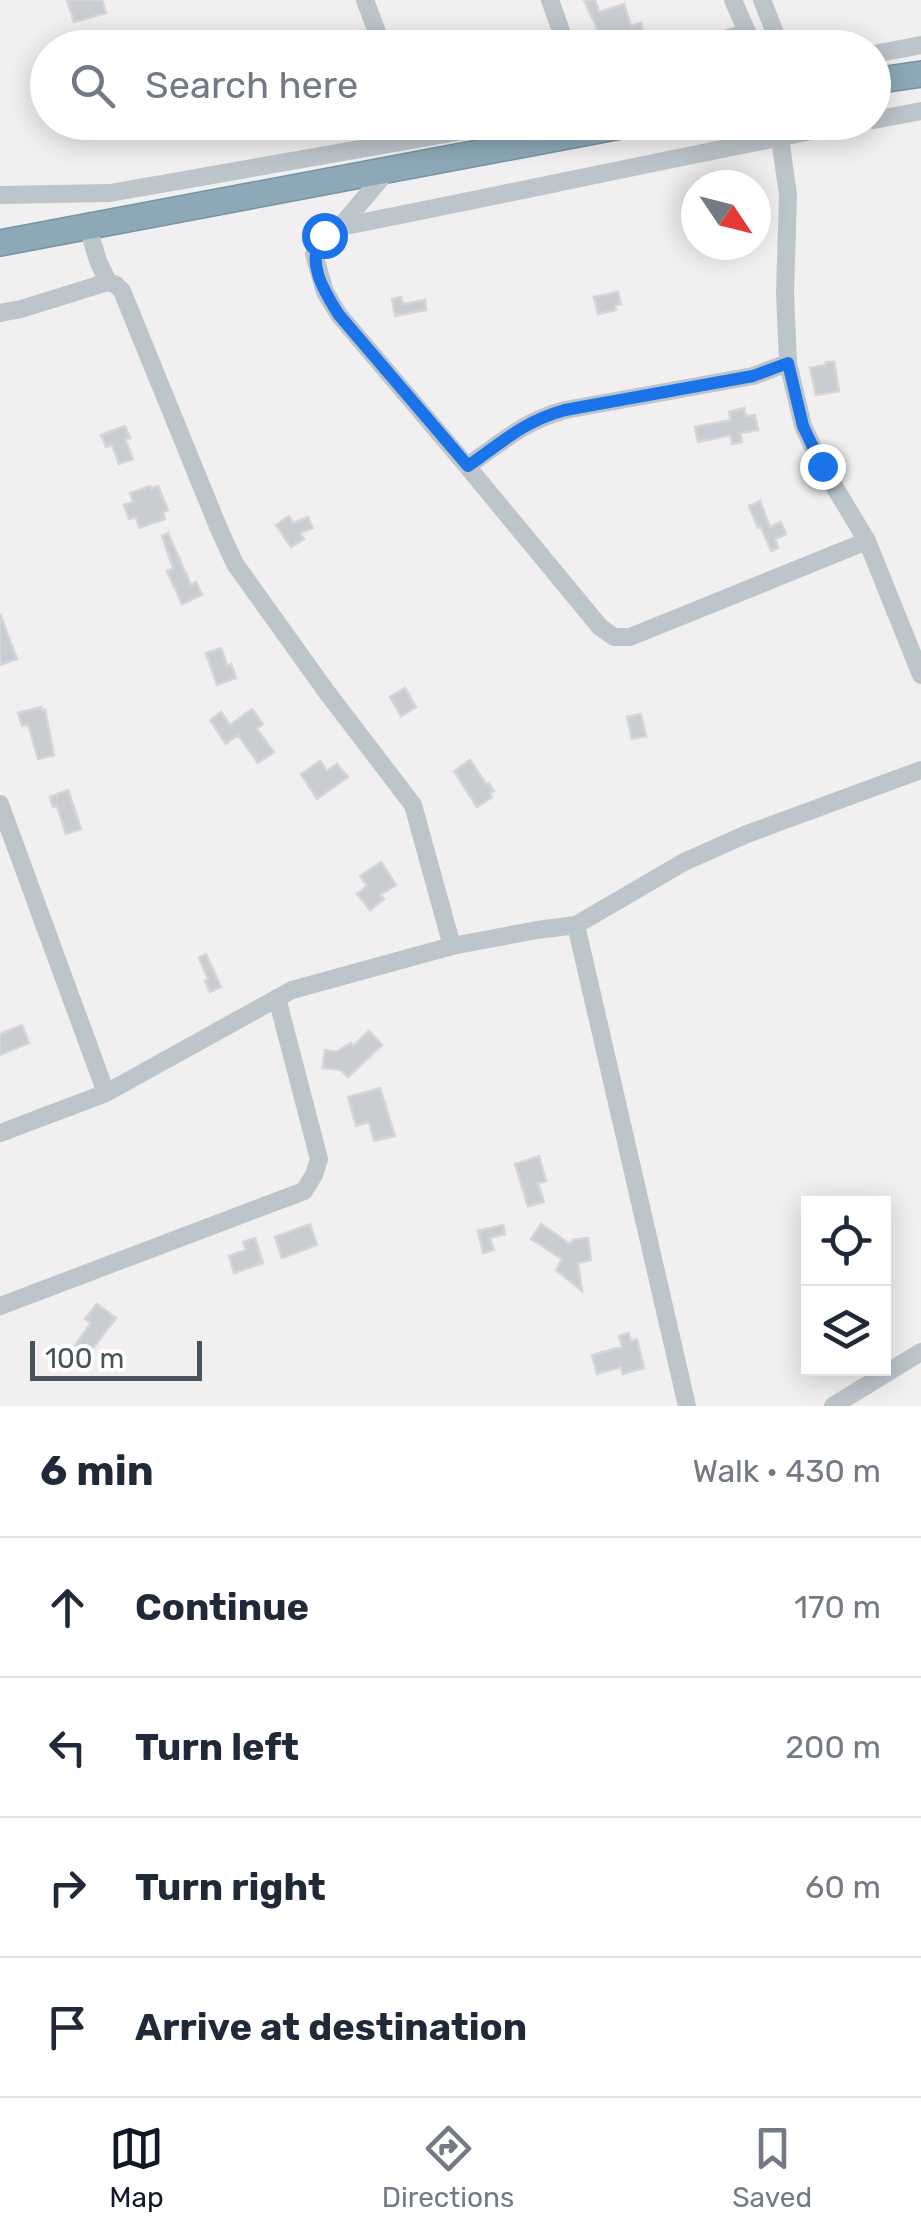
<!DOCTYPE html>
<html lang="en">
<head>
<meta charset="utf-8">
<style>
  :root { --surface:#fff; --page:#f6f6f7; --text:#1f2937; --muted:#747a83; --line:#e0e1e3; --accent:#111827 }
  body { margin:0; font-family:Rubik,sans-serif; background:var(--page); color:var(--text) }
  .controls { position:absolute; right:30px; bottom:30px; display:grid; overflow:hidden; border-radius:0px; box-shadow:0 5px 25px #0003 }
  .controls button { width:90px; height:90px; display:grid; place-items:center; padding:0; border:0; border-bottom:2px solid var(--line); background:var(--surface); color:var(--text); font:50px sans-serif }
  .compass { position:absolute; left:681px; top:170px; width:90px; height:90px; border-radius:50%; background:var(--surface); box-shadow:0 5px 25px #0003; rotate:125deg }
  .scale { position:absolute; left:30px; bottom:25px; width:172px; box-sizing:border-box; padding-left:10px; border:5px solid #49545a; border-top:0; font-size:28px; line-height:35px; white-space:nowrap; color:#49545a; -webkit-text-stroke:8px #fff; paint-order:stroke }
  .stop { position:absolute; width:30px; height:30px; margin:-22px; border:8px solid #1a73e8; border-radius:50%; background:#fff }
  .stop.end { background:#1a73e8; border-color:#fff; box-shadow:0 2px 10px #0008 }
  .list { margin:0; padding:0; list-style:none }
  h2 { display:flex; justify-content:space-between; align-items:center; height:130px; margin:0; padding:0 40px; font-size:42px }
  h2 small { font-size:32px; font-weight:400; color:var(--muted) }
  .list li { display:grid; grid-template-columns:65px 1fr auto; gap:30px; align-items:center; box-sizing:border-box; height:140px; padding:0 40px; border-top:2px solid var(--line) }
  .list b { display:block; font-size:38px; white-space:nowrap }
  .list em { font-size:32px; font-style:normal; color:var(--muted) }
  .icon { flex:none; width:55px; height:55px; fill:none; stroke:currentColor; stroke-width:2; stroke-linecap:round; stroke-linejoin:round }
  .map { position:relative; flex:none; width:921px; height:1406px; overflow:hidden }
  .search { position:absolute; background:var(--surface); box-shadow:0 5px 25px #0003; left:30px; right:30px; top:30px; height:110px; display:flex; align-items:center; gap:25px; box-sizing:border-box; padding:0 35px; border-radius:55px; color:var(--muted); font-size:38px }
  .sheet { height:690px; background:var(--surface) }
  nav { display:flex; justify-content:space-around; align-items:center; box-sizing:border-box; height:140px; border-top:2px solid var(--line); background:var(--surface); font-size:28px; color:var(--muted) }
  nav a { display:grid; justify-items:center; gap:5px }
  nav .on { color:var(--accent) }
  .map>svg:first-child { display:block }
  .building { fill:#c9cdd1; stroke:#d4d6d9; stroke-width:2.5 }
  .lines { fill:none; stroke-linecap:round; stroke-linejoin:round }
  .highway-casing { stroke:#7893a3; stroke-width:28 }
  .minor { stroke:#bcc5ca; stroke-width:18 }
  .highway { stroke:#8da8b7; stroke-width:25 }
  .route { stroke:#1a73e8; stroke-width:12 }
</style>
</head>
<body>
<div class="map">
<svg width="921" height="1406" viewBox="0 0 921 1406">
  <rect width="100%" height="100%" fill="#f1efef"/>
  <path class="building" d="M67 0H102L106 13 74 22Z
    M584 0H595L599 12 624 4 631 26 641 23 644 34 652 32 656 48H606Z
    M618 292 621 304 615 305 616 310 598 314 594 297Z
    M401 297 403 304 425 300 426 310 395 316 392 299Z
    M826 362H834L839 391 816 395 810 368 826 365Z
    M744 408 746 416 755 415 758 430 740 433 742 442 732 444 731 435 698 442 695 427 731 420 729 412Z
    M125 426 130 438 125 439 133 459 119 464 112 445 106 447 101 435Z
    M150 486 151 489 158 486 168 510 163 512 165 519 139 528 136 517 129 519 124 505 133 502 130 493Z
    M760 501 770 527 781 522 786 534 775 539 778 548 771 551 761 527 758 528 749 506Z
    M289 516 293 523 308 517 313 528 300 533 304 539 291 547 276 525Z
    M168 533 191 585 196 582 202 595 182 604 167 571 173 568 162 536Z
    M0 614 17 659 0 665Z
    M221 648 227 666 231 664 236 678 217 685 206 653Z
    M405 688 416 707 401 716 390 697Z
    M41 707 42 711 45 710 54 755 38 759 28 724 22 726 18 713Z
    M252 709 263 724 257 729 274 752 258 763 238 735 226 744 210 720 221 712 230 725Z
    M641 714 646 736 632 739 627 717Z
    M470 760 486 784 489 783 494 791 490 793 492 797 477 807 454 771Z
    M320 761 327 771 337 764 348 777 317 799 301 774Z
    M68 790 81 829 66 834 57 806 53 807 50 797Z
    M381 862 396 885 380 895 384 899 370 910 357 894 367 886 360 876Z
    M206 954 221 987 210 992 205 981 208 979 199 958Z
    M22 1025 29 1043 0 1055V1034Z
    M369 1031 382 1045 348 1077 341 1070 323 1068 325 1050 336 1052 351 1043 353 1046Z
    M380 1088 395 1136 374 1141 369 1122 356 1126 348 1097Z
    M539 1156 546 1181 538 1183 544 1202 528 1206 515 1164Z
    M310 1224 317 1245 282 1258 275 1237Z
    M541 1224 570 1244 573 1240 588 1238 591 1260 578 1263 582 1291 556 1270 562 1259 531 1239Z
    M503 1225 505 1234 490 1238 494 1250 483 1253 478 1231Z
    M255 1238 263 1263 234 1273 229 1256 246 1250 243 1242Z
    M97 1304 116 1318 88 1355 75 1345 91 1323 85 1319Z
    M629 1333 631 1341 637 1339 644 1368 623 1374 621 1367 597 1374 592 1355 622 1347 619 1336Z"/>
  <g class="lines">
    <g class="highway-casing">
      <path id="highway" d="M874 81 921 74
        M0 243 642 122"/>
    </g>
    <path class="minor" d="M365 0 383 48
      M550 0 567 48
      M733 0 754 48
      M762 0 781 48
      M691 48 747 33
      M874 54 921 45
      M874 120 921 111
      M859 122C685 155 513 193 340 227L321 238 314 254 325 292 339 315 467 466 600 627 614 637H630L867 541
      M780 138 788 195 785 293 788 363 803 426 822 466 867 541 921 675
      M0 195 110 193 514 122
      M88 227 98 261 108 282 116 285 122 291 219 529 235 564 326 691 413 805 452 946
      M340 227 388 170
      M0 313 21 309 108 282
      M467 466C503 442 522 422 565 410L753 376 788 363
      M0 804 106 1093
      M0 1133 106 1093 292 990 452 946 537 930 576 925
      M0 1306 304 1191 314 1175 319 1159 277 998
      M687 1406 576 925 684 862 747 834 921 770
      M833 1406 921 1352"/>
    <use href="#highway" class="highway"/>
  </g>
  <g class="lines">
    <path class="route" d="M324 235C304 260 324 291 339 315L468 466C503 442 522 422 565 410L753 376 788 363 803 426 822 466"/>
  </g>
</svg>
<div class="controls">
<button><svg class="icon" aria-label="locate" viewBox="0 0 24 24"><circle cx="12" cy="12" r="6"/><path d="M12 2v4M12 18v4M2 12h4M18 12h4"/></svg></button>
<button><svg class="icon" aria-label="layers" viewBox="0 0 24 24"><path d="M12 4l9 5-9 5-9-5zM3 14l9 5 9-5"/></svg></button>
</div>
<svg class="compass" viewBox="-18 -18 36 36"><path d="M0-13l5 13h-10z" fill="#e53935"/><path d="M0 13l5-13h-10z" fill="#747a83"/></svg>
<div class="scale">100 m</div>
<div class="stop" style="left:324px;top:235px"></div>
<div class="stop end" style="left:822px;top:466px"></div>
<div class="search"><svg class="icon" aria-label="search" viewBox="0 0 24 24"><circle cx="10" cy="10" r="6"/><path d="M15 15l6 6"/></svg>Search here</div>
</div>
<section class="sheet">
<h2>6 min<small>Walk · 430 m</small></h2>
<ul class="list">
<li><svg class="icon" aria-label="ahead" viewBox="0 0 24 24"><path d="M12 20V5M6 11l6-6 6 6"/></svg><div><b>Continue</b></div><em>170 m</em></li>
<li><svg class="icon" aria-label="left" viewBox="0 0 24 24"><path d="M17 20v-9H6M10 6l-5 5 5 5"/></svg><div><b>Turn left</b></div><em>200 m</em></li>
<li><svg class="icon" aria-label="right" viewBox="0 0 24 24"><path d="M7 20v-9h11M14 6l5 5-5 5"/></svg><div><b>Turn right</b></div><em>60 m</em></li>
<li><svg class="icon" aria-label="arrive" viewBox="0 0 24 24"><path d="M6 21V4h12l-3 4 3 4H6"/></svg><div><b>Arrive at destination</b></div></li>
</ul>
</section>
<nav>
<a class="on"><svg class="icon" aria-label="map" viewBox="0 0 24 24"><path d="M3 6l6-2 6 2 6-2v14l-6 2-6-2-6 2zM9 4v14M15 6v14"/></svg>Map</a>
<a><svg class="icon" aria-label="directions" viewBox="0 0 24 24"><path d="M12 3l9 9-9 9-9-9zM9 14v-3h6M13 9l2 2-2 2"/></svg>Directions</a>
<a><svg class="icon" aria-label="saved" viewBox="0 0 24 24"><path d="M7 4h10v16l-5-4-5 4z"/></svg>Saved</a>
</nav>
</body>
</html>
